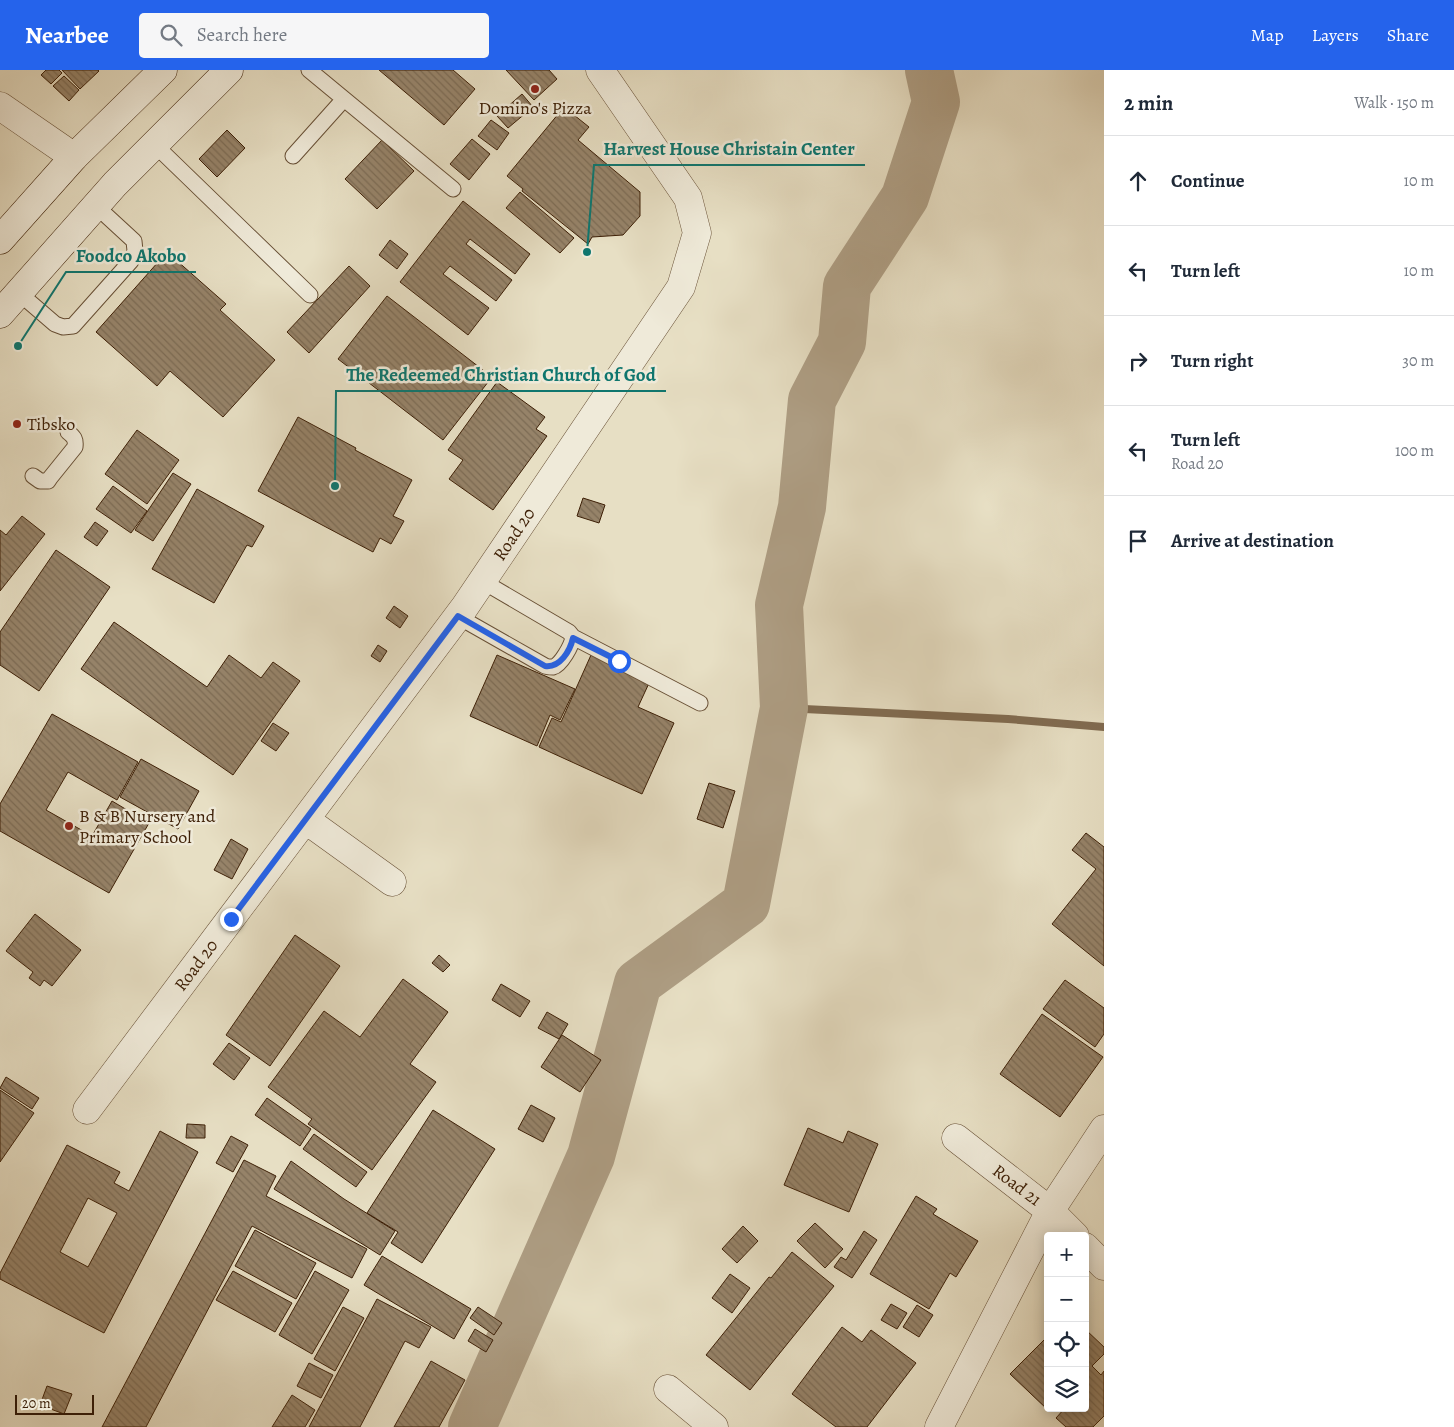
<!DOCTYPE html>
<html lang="en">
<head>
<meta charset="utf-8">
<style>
  :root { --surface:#fff; --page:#f6f6f7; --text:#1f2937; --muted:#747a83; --line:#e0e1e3; --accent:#2563eb }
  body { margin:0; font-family:Alegreya,serif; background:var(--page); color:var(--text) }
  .controls { position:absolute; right:15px; bottom:15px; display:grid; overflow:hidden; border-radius:5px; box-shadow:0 2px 12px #0003 }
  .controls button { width:45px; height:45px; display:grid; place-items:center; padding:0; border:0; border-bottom:1px solid var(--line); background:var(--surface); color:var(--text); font:25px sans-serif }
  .scale { position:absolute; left:15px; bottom:12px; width:79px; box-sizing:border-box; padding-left:5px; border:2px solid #3e2007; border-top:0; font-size:14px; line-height:18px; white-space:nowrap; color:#3e2007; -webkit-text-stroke:4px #efead9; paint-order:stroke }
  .stop { position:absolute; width:15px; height:15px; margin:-11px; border:4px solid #2563eb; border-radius:50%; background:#fff }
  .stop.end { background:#2563eb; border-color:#fff; box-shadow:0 1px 5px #0008 }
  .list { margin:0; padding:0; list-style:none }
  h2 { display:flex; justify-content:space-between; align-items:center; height:65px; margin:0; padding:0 20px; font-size:21px }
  h2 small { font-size:16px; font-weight:400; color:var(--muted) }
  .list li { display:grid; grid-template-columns:32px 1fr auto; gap:15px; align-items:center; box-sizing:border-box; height:90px; padding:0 20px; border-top:1px solid var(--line) }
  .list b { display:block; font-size:19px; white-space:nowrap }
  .list p { margin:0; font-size:16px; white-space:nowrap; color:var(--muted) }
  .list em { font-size:16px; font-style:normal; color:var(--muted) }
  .icon { flex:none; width:28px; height:28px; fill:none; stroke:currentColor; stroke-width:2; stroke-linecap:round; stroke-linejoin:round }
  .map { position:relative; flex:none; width:1104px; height:1357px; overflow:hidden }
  header { display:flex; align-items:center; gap:30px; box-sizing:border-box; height:70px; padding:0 25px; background:var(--accent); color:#fff }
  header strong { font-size:24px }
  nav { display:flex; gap:28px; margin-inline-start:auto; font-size:18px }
  .search { width:350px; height:45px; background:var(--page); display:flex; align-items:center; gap:12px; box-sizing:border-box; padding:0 18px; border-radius:5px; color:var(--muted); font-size:19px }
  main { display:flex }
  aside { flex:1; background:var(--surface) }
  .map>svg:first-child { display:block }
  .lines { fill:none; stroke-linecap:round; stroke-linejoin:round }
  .stream { stroke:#816c52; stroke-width:8 }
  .river { stroke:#ae9e84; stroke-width:48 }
  .building { fill:url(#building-back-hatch); stroke:#3e2007; fill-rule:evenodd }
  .lane-casing { stroke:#685036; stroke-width:17 }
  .street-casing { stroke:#685036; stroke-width:29 }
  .secondary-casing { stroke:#3e2007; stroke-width:29 }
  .lane { stroke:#efead9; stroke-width:15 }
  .street { stroke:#efead9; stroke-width:28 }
  .secondary { stroke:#efead9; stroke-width:28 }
  .route { stroke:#2563eb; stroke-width:6 }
  .poi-dot { fill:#8f2418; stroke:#efead9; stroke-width:2 }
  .labels { text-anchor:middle; stroke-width:5; stroke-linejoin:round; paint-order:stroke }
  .poi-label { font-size:18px; fill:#3e2007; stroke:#efead9; text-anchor:start }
  .street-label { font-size:18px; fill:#3e2007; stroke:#efead9 }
  .leader { fill:none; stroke:#0f766e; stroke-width:2 }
  .callout-dot { fill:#0f766e; stroke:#efead9; stroke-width:2 }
  .callout-label { font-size:19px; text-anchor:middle; font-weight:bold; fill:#0f766e; stroke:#efead9; stroke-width:5; stroke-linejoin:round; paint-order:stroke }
</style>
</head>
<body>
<header>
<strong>Nearbee</strong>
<div class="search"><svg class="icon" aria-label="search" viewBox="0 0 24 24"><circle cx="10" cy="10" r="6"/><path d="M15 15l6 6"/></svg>Search here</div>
<nav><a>Map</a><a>Layers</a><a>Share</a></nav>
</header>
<main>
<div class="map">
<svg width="1104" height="1357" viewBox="0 0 1104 1357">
  <defs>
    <pattern id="building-back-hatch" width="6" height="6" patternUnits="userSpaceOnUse" patternTransform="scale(1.25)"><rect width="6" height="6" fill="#968369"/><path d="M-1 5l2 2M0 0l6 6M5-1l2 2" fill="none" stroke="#7c6b54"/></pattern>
  </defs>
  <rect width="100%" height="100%" fill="#e7dfc4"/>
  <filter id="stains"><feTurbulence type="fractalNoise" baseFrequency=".004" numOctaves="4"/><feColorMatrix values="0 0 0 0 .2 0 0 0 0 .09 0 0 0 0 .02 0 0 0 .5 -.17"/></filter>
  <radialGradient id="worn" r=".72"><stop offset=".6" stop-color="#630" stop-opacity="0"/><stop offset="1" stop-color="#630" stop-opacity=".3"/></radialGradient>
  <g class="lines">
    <path class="stream" d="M784 638 1008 649 1104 657"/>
    <path class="river" d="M472 1357 591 1086 638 913 746 834 784 638 779 535 802 437 812 330 842 272 847 216 905 127 936 32 929 0"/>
  </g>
  <path class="building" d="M46 0H59L62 3 51 14 41 5Z
    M62 0H98L99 1 80 19Z
    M379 0H453L475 19 444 55Z
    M506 0H549L557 9 534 30Z
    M64 6 79 20 69 31 53 16Z
    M522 24 533 37 508 58 497 46Z
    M564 37 589 57 578 70 640 122V146L623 165 592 167 588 174 522 121 523 119 507 106Z
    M491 50 509 63 497 80 478 66Z
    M227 60 245 78 217 107 199 89Z
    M472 69 490 84 469 110 450 94Z
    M382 70 414 101 377 139 345 109Z
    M520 122 574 168 560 183 506 138Z
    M463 131 530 184 515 204 470 169 466 174 512 210 496 231 450 196 443 204 489 238 468 265 400 212Z
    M390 170 408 184 397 199 379 185Z
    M167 182 226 234 220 240 275 290 223 347 170 301 157 316 96 262Z
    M349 196 370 216 309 283 287 262Z
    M387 226 492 307 443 370 338 289Z
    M497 312 545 347 536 359 547 366 493 440 449 409 463 390 448 380Z
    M298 347 356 378 355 380 412 410 393 446 404 451 391 474 380 468 373 482 258 421Z
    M137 360 179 390 147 434 105 404Z
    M173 403 191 414 153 471 135 460Z
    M113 416 147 441 131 463 96 439Z
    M197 419 264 456 252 477 247 475 214 533 152 499Z
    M583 428 605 435 599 453 577 446Z
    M22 446 45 464 0 521V460L6 465Z
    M95 452 108 461 97 476 84 467Z
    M56 480 110 517 39 621 0 595V562Z
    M394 536 408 546 400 558 386 548Z
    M114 552 207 617 229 585 261 608 273 592 300 611 233 705 81 599Z
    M378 575 387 581 380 592 371 586Z
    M497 585 575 619 560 650 550 645 537 676 470 646Z
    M591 585 650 611 638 637 674 653 642 724 539 677 552 648 561 652Z
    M52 644 138 692 117 730 68 702 46 740 92 766 112 731 149 753 109 823 0 761V734Z
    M273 653 289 663 276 681 261 671Z
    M141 689 199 721 178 759 120 727Z
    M709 713 735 721 723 758 697 749Z
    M1086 763 1104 777V896L1052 854 1096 799 1072 780Z
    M231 769 248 779 232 809 214 800Z
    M35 844 81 880 52 916 44 910 40 916 29 908 33 902 6 881Z
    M295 865 340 896 270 996 226 965Z
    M439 885 450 895 443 902 432 893Z
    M403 909 448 942 410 994 436 1012 372 1100 308 1054 312 1049 268 1017 324 941 360 967Z
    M1065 910 1104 938V964L1095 977 1043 939Z
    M501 914 530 931 520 947 492 930Z
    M547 942 568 954 559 969 538 958Z
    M1042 944 1103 987 1060 1047 1000 1004Z
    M562 965 601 990 580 1022 541 997Z
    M229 973 250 988 234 1010 213 994Z
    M6 1007 39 1028 32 1039 0 1018Z
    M0 1020 34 1043 0 1092Z
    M267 1028 311 1059 300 1076 255 1045Z
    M531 1035 555 1048 543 1072 518 1059Z
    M433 1040 495 1079 422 1193 391 1173 398 1162 367 1143Z
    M187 1054 205 1055V1068H186Z
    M808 1058 843 1073 848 1061 878 1074 849 1142 784 1115Z
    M160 1061 198 1082 104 1263 0 1209V1203L67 1075 120 1102 114 1113 129 1121ZM88 1128 117 1143 88 1197 60 1182Z
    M314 1064 367 1102 356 1117 303 1079Z
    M231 1066 248 1075 233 1102 216 1093Z
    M244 1090 276 1106 266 1126 367 1179 352 1208 252 1156 146 1357H102Z
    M291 1091 344 1129 395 1161 380 1185 274 1119Z
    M916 1126 937 1139 933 1144 978 1171 956 1207 950 1203 929 1239 870 1204Z
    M815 1153 843 1179 825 1198 797 1171Z
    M743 1156 758 1171 737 1193 722 1179Z
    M255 1160 316 1193 296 1229 235 1196Z
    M864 1161 877 1170 852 1208 834 1197 841 1187 846 1190Z
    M792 1182 834 1216 750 1320 706 1285 769 1207 771 1208Z
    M382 1186 471 1239 454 1269 364 1215Z
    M233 1201 292 1233 275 1262 216 1230Z
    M315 1201 349 1220 312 1284 279 1265Z
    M730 1204 750 1218 732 1243 712 1228Z
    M377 1229 431 1257 419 1278 405 1271 360 1357H309Z
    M891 1234 907 1243 897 1259 881 1250Z
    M917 1235 933 1245 919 1267 903 1257Z
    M343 1237 364 1248 335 1301 314 1289Z
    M478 1237 502 1253 494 1265 470 1248Z
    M842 1257 862 1272 871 1260 916 1293 867 1357H836L792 1324Z
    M475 1259 493 1270 486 1282 468 1271Z
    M1085 1259 1104 1277V1284L1092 1296 1101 1305 1104 1301V1346L1093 1357H1066L1056 1348 1065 1338H1085Z
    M1048 1266V1338H1052L1049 1341 1010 1304Z
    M431 1291 465 1310 439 1357H394Z
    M309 1293 333 1305 321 1328 297 1316Z
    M47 1316 72 1324 64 1344 40 1335Z
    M292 1325 315 1340 305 1357H272Z"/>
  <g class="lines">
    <g class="lane-casing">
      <path id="lane" d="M309 0 453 119
        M154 74 310 225
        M293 86 344 29
        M19 223 55 254 63 257 73 256 131 191 135 181 134 171 96 136
        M33 406 40 411H48L50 408 75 377C76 369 74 367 68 362
        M457 546 545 596C547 597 551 597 553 597 561 595 572 575 573 567L569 562 482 511
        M573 567 700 633"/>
    </g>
    <g class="street-casing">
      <path id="street" d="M0 36 74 87
        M306 750 392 812
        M87 1040 464 538 681 217 697 163 688 128 600 0
        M956 1068 1050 1141 1075 1166
        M1085 1177 1104 1196
        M668 1319 714 1357
        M939 1357 1050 1141 1104 1059"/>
    </g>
    <g class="secondary-casing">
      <path id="secondary" d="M0 170 74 87 163 0
        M0 244 115 114 229 0"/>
    </g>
    <use href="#lane" class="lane"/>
    <use href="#street" class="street"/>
    <use href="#secondary" class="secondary"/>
  </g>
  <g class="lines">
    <path class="route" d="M231 849 458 546 545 596C560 598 570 581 573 568L619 591"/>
  </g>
  <g class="poi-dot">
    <circle cx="535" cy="19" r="5"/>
    <circle cx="17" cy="354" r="5"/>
    <circle cx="69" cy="756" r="5"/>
  </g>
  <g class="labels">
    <g class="poi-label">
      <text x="535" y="44" text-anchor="middle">Domino's Pizza</text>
      <text x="27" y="360">Tibsko</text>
      <text x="79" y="752">B &amp; B Nursery and<tspan x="79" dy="21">Primary School</tspan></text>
    </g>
    <g class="street-label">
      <text transform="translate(514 464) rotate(-56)" y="6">Road 20</text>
      <text transform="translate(196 895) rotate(-53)" y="6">Road 20</text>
      <text transform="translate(1017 1115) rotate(37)" y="6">Road 21</text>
    </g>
  </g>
  <path class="leader" d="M587 182L594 95H865M18 276L66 202H196M335 416L336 321H666"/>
  <g class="callout-dot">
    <circle cx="587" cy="182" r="5"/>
    <circle cx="18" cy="276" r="5"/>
    <circle cx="335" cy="416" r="5"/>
  </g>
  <g class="callout-label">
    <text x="729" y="85">Harvest House Christain Center</text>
    <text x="131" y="192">Foodco Akobo</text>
    <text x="501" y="311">The Redeemed Christian Church of God</text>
  </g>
  <rect width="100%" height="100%" filter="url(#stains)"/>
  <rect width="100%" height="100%" fill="url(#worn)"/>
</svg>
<div class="controls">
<button>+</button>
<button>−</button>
<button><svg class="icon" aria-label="locate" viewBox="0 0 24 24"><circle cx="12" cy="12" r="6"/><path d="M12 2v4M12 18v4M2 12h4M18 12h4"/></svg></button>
<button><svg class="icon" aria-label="layers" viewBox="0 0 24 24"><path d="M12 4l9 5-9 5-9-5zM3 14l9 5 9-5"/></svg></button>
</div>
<div class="scale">20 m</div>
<div class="stop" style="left:619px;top:591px"></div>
<div class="stop end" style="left:231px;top:849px"></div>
</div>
<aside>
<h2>2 min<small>Walk · 150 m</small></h2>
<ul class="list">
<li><svg class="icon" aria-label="ahead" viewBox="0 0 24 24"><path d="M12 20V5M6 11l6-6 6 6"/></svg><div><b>Continue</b></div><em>10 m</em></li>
<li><svg class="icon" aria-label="left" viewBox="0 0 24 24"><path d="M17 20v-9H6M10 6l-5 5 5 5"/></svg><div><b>Turn left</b></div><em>10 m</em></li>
<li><svg class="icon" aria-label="right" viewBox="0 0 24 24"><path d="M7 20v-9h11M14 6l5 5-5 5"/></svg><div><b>Turn right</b></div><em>30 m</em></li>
<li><svg class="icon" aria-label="left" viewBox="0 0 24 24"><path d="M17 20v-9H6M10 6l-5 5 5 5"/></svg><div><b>Turn left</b><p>Road 20</p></div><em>100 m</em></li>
<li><svg class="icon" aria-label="arrive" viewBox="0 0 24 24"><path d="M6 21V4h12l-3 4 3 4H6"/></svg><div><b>Arrive at destination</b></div></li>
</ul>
</aside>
</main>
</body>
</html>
